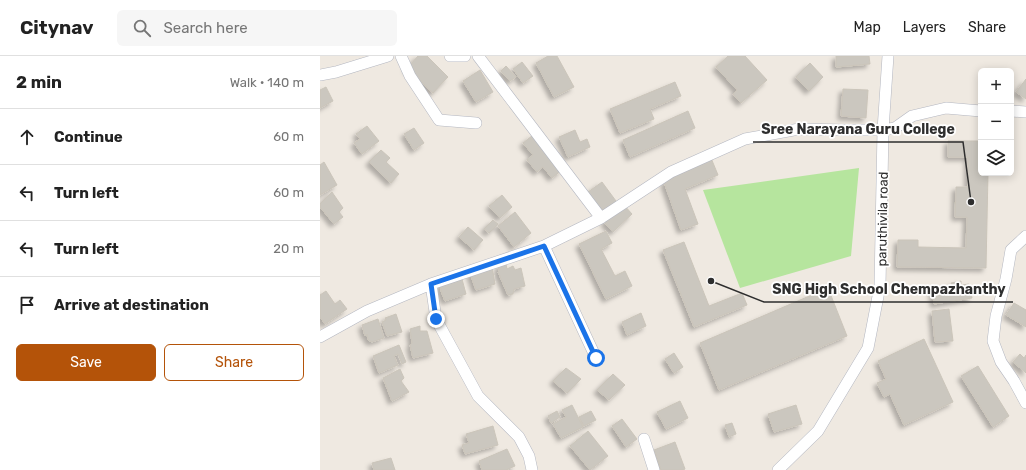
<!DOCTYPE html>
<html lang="en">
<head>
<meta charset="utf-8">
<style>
  :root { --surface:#fff; --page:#f6f6f6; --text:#222; --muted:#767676; --line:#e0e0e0; --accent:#b45309 }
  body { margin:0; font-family:Rubik,sans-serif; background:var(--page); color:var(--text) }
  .controls { position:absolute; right:12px; top:12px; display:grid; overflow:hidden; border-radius:6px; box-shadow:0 2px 10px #0003 }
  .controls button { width:36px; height:36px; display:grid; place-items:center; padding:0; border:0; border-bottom:1px solid var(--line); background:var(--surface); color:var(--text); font:20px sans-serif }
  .stop { position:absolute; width:12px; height:12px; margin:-9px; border:3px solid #1a73e8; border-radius:50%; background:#fff }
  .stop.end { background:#1a73e8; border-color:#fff; box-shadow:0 1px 4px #0008 }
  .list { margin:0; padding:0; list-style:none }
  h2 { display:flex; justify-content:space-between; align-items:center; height:52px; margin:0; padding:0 16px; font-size:17px }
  h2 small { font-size:13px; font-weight:400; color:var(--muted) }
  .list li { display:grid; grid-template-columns:26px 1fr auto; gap:12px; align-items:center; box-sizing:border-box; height:56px; padding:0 16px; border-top:1px solid var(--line) }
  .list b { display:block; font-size:15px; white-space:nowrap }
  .list em { font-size:13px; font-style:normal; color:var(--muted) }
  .actions { display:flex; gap:8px; padding:12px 16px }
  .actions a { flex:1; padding:9px 0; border:1px solid var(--accent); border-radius:6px; text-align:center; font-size:14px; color:var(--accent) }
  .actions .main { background:var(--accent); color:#fff }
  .icon { flex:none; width:22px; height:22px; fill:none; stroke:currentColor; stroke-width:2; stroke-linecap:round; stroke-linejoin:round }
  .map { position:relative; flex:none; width:706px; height:414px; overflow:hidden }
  header { display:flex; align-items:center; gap:24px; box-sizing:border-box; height:56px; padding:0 20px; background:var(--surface); border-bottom:1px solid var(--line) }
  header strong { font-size:19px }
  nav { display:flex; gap:22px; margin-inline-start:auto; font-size:14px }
  .search { width:280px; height:36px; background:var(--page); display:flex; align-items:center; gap:10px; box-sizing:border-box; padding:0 14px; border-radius:6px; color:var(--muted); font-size:15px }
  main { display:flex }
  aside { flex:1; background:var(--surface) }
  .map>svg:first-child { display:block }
  .green { fill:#b6e59e }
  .building { fill:#cbc7bf; stroke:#cbc5ba; filter:url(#shadow) }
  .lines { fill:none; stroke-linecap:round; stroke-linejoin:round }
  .street-casing { stroke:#b4b7c1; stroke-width:12 }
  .street { stroke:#fff; stroke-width:11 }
  .route { stroke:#1a73e8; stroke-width:5 }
  .labels { text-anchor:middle; stroke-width:3.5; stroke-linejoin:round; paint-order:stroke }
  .street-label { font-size:13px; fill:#2e2e2e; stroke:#fff }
  .leader { fill:none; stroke:#2e2e2e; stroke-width:1.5 }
  .callout-dot { fill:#2e2e2e; stroke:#fff; stroke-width:1.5 }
  .callout-label { font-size:14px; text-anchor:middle; font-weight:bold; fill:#2e2e2e; stroke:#fff; stroke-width:3.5; stroke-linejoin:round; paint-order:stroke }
</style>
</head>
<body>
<header>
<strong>Citynav</strong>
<div class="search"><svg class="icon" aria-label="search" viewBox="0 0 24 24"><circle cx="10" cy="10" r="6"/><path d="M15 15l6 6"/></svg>Search here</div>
<nav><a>Map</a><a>Layers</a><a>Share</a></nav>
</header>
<main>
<aside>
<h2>2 min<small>Walk · 140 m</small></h2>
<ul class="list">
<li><svg class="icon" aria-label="ahead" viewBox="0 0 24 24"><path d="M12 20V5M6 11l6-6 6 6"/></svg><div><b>Continue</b></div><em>60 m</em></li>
<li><svg class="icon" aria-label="left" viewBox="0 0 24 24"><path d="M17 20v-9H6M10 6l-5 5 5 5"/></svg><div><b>Turn left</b></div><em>60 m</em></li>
<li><svg class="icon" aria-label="left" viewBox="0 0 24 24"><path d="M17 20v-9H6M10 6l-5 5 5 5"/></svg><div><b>Turn left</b></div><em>20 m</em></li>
<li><svg class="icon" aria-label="arrive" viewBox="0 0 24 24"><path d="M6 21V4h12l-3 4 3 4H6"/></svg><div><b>Arrive at destination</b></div></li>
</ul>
<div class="actions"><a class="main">Save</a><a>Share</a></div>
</aside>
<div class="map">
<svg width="706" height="414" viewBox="0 0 706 414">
  <defs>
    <filter id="shadow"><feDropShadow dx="-3.5" dy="3.5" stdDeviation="2" flood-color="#0004"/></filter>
  </defs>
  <rect width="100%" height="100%" fill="#efe9e1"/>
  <path class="green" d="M539 112 531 200 420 232 383 134Z"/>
  <path class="building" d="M98 0H107L128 21 113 37 87 12Z
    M228 0H237L254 31 234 41 216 7Z
    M408 0H425L447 24 421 47 413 38 417 34 396 11Z
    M516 0H549L550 8 516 11Z
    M202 6 213 20 203 27 193 13Z
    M490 7 503 21 489 35 476 21Z
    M186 10 196 21 190 25 181 15Z
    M160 14 173 36 156 46 143 25Z
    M706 23V43L696 36Z
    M355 26 361 40 330 53 334 63 300 77 290 53Z
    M6 31 13 45 0 52V34Z
    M523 33 548 34 546 62 521 60Z
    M368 55 375 72 310 101 303 84Z
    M47 70 59 85 42 98 34 87 40 83 36 78Z
    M94 72 104 87 94 94 84 78Z
    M255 74 260 86 267 83 270 91 248 101 239 81Z
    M213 79 242 114 232 122 223 111 217 116 207 104 213 99 203 87Z
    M628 85H661V117H668L666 212 577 211 578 184H598V191L646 192 647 161H635L636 131H648V101H628Z
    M61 94 70 102 66 106 79 118 71 127 49 106Z
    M391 102 398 119 365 133 378 168 361 174 344 126Z
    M4 106 17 129 0 139V109Z
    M282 126 296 145 282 155 268 136Z
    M12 136 23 152 19 156 23 161 14 168 0 151V148Z
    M182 139 192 151 180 162 169 150Z
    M303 148 312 158 293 176 284 166Z
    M195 156 211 177 194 191 178 170Z
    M173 164 178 168 169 177 164 173Z
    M148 171 163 184 154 194 139 181Z
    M286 175 292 187 281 193 295 220 305 215 312 230 286 243 259 188Z
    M364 186 389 250 422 237 427 249 374 271 343 194Z
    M186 208 187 213 193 210 195 214 201 212 205 230 194 233 193 238 188 239 178 216 179 215 178 210Z
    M172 210 175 228 156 234 150 217Z
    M142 223 146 238 125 245 121 235 120 228Z
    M641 225V229L649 228 652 242 614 248 612 232 632 229 631 227Z
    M508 232 527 280 399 334 380 287Z
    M6 235 15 248 20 244 27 253 5 268 0 261V239Z
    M694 247 706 254V271L686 259Z
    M629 253 633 285 615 286 612 255Z
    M321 257 326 270 307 279 302 266Z
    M76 258 82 276 67 280 62 266 66 264 65 262Z
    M58 263 64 282 52 286 48 284 47 278 45 280 42 269Z
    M100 270V275H107L113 297 93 302 90 289 92 287 90 273Z
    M604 283 633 346 584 369 570 338 564 341 557 327 566 323 558 305Z
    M79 289 86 306 82 308 78 298 74 300 78 309 59 317 53 300Z
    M354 297 363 311 354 317 345 303Z
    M700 298 704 302 706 299V317L693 306Z
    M658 310 689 360 673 371 641 320Z
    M246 312 261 323 247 337 233 325Z
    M80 313 84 322 81 325 89 336 72 345 63 322Z
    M293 318 305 329 289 344 277 334Z
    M360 345 368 362 346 373 337 356Z
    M252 349 263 371 241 382 233 368 246 361 242 354Z
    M476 349 482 368 454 376 448 358Z
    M237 355 240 361 231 367 228 360Z
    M271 355 276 364 264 370 259 361Z
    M302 363 317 383 306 391 292 370Z
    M412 367 416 378 409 381 405 369Z
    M173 370 178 389 145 398 142 389 149 387 146 378Z
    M268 375 288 400 270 414 250 390Z
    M355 386 365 413 363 414H341L334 394Z
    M187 393 195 410 186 414H162L159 405Z
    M71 402 75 414H54L52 407Z"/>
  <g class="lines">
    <g class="street-casing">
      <path id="street" d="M81 0 90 20 119 64 156 67
        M130 0H145
        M158 0 281 162
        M0 19 16 16 68 0
        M691 55 706 56
        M706 180 691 194 686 223 676 260 673 285 681 306 694 325 706 347
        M224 190 276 302
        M0 281 47 255 111 228
        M324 383 334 414
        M212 414 209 400 199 381 158 340 116 263 111 228 224 190 281 162 351 116 425 83 479 73 525 74H563L575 72 592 60 626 52 661 55
        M458 414 498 375 548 292 560 230 563 74 568 0"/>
    </g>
    <use href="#street" class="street"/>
  </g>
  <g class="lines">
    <path class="route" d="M116 263 111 228 224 190 276 302"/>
  </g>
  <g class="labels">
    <g class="street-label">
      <text transform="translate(562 163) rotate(-89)" y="5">paruthivila road</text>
    </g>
  </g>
  <path class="leader" d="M651 146L643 86H433M391 225L444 246H693"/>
  <g class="callout-dot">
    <circle cx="651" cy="146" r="4"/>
    <circle cx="391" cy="225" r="4"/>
  </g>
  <g class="callout-label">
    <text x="538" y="78">Sree Narayana Guru College</text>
    <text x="569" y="238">SNG High School Chempazhanthy</text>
  </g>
</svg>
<div class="controls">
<button>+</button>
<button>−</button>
<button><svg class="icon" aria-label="layers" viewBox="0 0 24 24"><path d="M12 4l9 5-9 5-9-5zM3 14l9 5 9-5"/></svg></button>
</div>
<div class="stop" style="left:276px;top:302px"></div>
<div class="stop end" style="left:116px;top:263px"></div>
</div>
</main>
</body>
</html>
